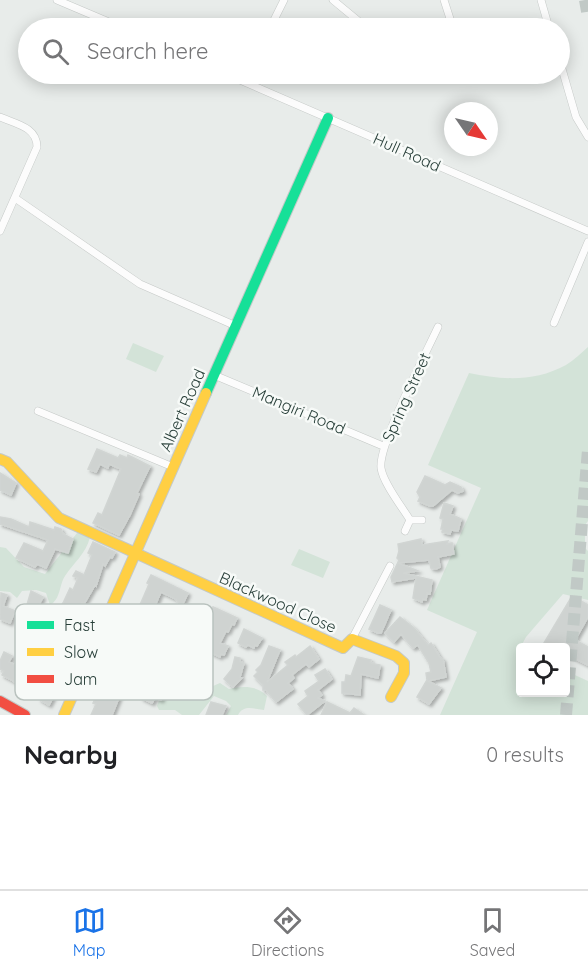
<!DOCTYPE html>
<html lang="en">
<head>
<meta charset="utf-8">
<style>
  :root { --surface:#fff; --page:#f6f6f6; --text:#202124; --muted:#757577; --line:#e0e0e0; --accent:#1a73e8 }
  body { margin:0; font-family:Quicksand,sans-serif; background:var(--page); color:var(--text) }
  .controls { position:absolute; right:18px; bottom:18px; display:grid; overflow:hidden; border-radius:6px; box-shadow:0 3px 15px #0003 }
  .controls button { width:54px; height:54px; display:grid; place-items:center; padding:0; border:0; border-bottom:2px solid var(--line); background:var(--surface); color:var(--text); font:30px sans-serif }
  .compass { position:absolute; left:444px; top:102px; width:54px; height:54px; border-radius:50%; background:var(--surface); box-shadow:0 3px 15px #0003; rotate:124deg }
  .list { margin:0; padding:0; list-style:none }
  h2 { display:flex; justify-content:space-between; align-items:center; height:78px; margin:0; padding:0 24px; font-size:26px }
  h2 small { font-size:20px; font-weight:400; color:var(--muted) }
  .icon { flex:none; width:33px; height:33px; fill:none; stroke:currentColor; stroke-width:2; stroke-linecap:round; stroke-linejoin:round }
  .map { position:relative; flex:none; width:588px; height:715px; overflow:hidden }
  .search { position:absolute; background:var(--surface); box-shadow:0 3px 15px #0003; left:18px; right:18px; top:18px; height:66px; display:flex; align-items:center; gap:15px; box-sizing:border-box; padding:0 21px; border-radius:33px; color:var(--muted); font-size:22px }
  .sheet { height:174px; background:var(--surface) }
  nav { display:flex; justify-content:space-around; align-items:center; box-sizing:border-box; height:84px; border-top:2px solid var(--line); background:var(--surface); font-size:16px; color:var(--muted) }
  nav a { display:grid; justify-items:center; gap:3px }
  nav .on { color:var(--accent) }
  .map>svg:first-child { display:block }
  .green { fill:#d3e3d8 }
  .building { fill:#cfd3d1; stroke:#d1d5d3; stroke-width:1.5; filter:url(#shadow) }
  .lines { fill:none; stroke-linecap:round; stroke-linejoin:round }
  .highway-tunnel { stroke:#c1c9c6; stroke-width:12; stroke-dasharray:12 6; stroke-linecap:butt }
  .street-casing { stroke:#c5c9c7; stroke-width:8 }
  .fast-casing { stroke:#c4c9c7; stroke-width:12 }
  .slow-casing { stroke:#c4c9c7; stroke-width:12 }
  .jam-casing { stroke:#c4c9c7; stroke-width:12 }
  .street { stroke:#fcfcfc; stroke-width:7 }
  .fast { stroke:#16e098; stroke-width:10 }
  .slow { stroke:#ffcf43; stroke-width:10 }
  .jam { stroke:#f24e42; stroke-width:10 }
  .labels { text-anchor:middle; stroke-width:5; stroke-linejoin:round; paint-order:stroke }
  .street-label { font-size:16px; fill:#273e38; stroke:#f7faf8 }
  .key { fill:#f7faf8; stroke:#b9c2be; stroke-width:1.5 }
  .key-label { font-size:16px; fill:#273e38 }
</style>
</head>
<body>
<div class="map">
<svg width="588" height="715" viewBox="0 0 588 715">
  <defs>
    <filter id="shadow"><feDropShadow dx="2.5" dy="2.5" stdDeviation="1.5" flood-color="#0004"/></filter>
  </defs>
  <rect width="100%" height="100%" fill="#e8ecea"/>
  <path class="green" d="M133 343 164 356 156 372 126 359Z
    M588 347V521L585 525V548L588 551V600L563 594 526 637 519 650 520 692H566V671L588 681V715H440L477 632 427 610 481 488 428 465 469 373C502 380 535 382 566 365 574 360 581 353 588 347Z
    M77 533H85L90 537C86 554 74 562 65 576 59 585 61 599 50 605L46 593 36 590 22 591 17 598 10 592 0 591V547L6 548 24 567 45 574Z
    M299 549 330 562 323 578 291 565Z
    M220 683 229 689C243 686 256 685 267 696L264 710C254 709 244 704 238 715H226L231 706 226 701 214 696 199 715H182L175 710H159L157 706 160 698 170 689 179 690 190 696Z"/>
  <path class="building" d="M97 449 118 458 120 455 127 458 128 455 150 466 137 493 139 494 130 515 119 535 93 523 98 513 102 515 121 469 109 464 108 468 100 464 96 472 88 469Z
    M0 473 16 483 11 495 0 490Z
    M425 476 445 485 450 482 461 487 463 491 458 493 452 490 433 506H430L418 501 420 497 417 492Z
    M444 503 453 506 450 514 461 519 458 531 451 530 450 534 442 532 443 529H441L443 519 440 518Z
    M0 517 11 519 29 527 30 522 54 530 55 527 61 529 63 534 73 539 68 553 55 549 46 568 37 564 35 567 16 558 24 543 43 551 48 540 0 524Z
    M421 539 422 545 448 541 447 544 452 543 454 554 438 557 440 567 436 569 431 568 429 560 398 563 418 571 403 573 432 580 430 594 427 593 426 600 423 599 422 602 413 598 416 578 392 582 391 577 399 560 397 558 399 551 398 544Z
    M93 542 115 552 112 558 110 557 105 566 103 564 96 586 95 585 84 604 82 603 68 626 71 627 67 642 63 640 62 642 51 634 57 630 62 620 54 615 63 603 70 588 73 590 78 578 73 576 76 571 84 575 92 555 88 553Z
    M151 575 188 593 182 606 179 604 176 599 161 592 154 608 163 611 152 632 159 635 156 641 145 636 136 654 134 653 129 664 132 665 112 715H91L96 704 93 703 112 666 110 665 113 659 117 658 124 639 127 641 133 629 130 628 149 584 147 583Z
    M31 591 43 597 35 612 26 608Z
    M1 593 7 595 3 606 15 611 10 623 0 619Z
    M572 596 588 605V617L575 640 588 647V665L566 654V648H553L544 643Z
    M380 605 391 610 381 633H378L369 629Z
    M185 607 195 611 197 607 207 612 213 607 237 618 234 625 232 624 228 632 226 631 220 643 228 646 224 655 221 654 220 657 207 651 212 637 194 628 192 633 182 629 186 621 180 618Z
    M400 617 414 628 428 645 431 643 441 659H443L446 677 428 681 441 688 429 704 417 697 427 680 426 673 431 672 429 663 418 645 413 648 401 634 394 642 385 633Z
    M244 629 262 638 257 646 255 645 254 648 248 645 246 647 238 643Z
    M269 646 280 650 267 682 288 665 285 662 295 655 296 657 310 646 319 659 309 667 306 664 292 675 294 678 288 683 293 689 276 702 266 690H263V685L254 676 258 672 256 670 261 665Z
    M4 652 12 656 9 662 27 671 30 666 45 673 43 676 56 683 60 677 66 681 62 688 59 686 49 705 39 699 44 688 34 683 29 692 17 687 19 684 2 675 4 671 0 669V661Z
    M235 657 240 658V662L244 663 240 677 242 678 233 687 224 679 232 669Z
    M358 657 371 660 370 663 380 665 378 678 361 674 360 695 342 693V682H345L346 675 351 676Z
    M325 669 332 679 318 690 322 695 318 698 325 701 307 715 298 704 308 696 305 691 319 681 315 675Z
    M151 678 168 686 161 700 155 698 152 703 141 698Z
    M211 702 226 706 222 715H206Z
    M327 702 350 713 354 708 364 715H321Z"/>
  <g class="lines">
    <path class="highway-tunnel" d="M585 0 588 17
      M566 715 588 450"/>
    <g class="street-casing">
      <path id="street" d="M57 0 123 28
        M333 0 362 24
        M444 0 453 28
        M541 0 549 28
        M270 28 284 0
        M560 62 576 117 588 137
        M226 74 588 231
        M246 82 250 74
        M0 117C16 124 37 127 37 147L0 231
        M15 198 140 284 236 326
        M554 323 588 242
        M214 375 383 446
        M38 411 173 467
        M410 520H422
        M405 531 410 520C402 507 383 483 381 468 378 445 426 353 438 327
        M352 639 390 566"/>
    </g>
    <g class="fast-casing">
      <path id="fast" d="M206 393 328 118"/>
    </g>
    <g class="slow-casing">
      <path id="slow" d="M0 459 7 462 59 518 343 648 352 639 396 656 404 663V673L391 697
        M64 715 206 393"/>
    </g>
    <g class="jam-casing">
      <path id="jam" d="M0 701 25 715"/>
    </g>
    <use href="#street" class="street"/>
    <use href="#fast" class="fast"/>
    <use href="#slow" class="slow"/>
    <use href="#jam" class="jam"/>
  </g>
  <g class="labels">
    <g class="street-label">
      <text transform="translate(407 152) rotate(24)" y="6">Hull Road</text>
      <text transform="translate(406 397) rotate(-66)" y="6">Spring Street</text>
      <text transform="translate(182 410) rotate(-66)" y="6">Albert Road</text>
      <text transform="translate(299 410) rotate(23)" y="6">Mangiri Road</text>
      <text transform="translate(278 602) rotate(24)" y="6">Blackwood Close</text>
    </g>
  </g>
  <rect x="15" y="604" width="198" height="96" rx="9" class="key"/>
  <rect x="27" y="621" width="27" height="8" fill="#16e098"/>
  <rect x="27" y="648" width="27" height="8" fill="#ffcf43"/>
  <rect x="27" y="675" width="27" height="8" fill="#f24e42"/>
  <g class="key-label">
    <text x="64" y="631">Fast</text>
    <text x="64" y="658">Slow</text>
    <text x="64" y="685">Jam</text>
  </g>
</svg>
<div class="controls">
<button><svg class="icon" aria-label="locate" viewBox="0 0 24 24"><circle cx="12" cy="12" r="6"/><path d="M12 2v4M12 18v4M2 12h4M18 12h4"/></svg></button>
</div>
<svg class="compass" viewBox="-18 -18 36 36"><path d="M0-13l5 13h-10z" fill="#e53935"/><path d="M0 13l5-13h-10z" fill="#757577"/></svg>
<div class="search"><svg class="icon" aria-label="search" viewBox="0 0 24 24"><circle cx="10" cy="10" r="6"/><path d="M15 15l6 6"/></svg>Search here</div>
</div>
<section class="sheet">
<h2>Nearby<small>0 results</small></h2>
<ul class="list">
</ul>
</section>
<nav>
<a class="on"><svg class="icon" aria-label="map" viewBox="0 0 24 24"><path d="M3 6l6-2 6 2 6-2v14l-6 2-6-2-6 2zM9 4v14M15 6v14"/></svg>Map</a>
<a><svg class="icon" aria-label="directions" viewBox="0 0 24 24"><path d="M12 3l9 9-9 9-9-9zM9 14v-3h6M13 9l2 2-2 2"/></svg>Directions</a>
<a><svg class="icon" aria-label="saved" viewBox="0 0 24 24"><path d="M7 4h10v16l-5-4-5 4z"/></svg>Saved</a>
</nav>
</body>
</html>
